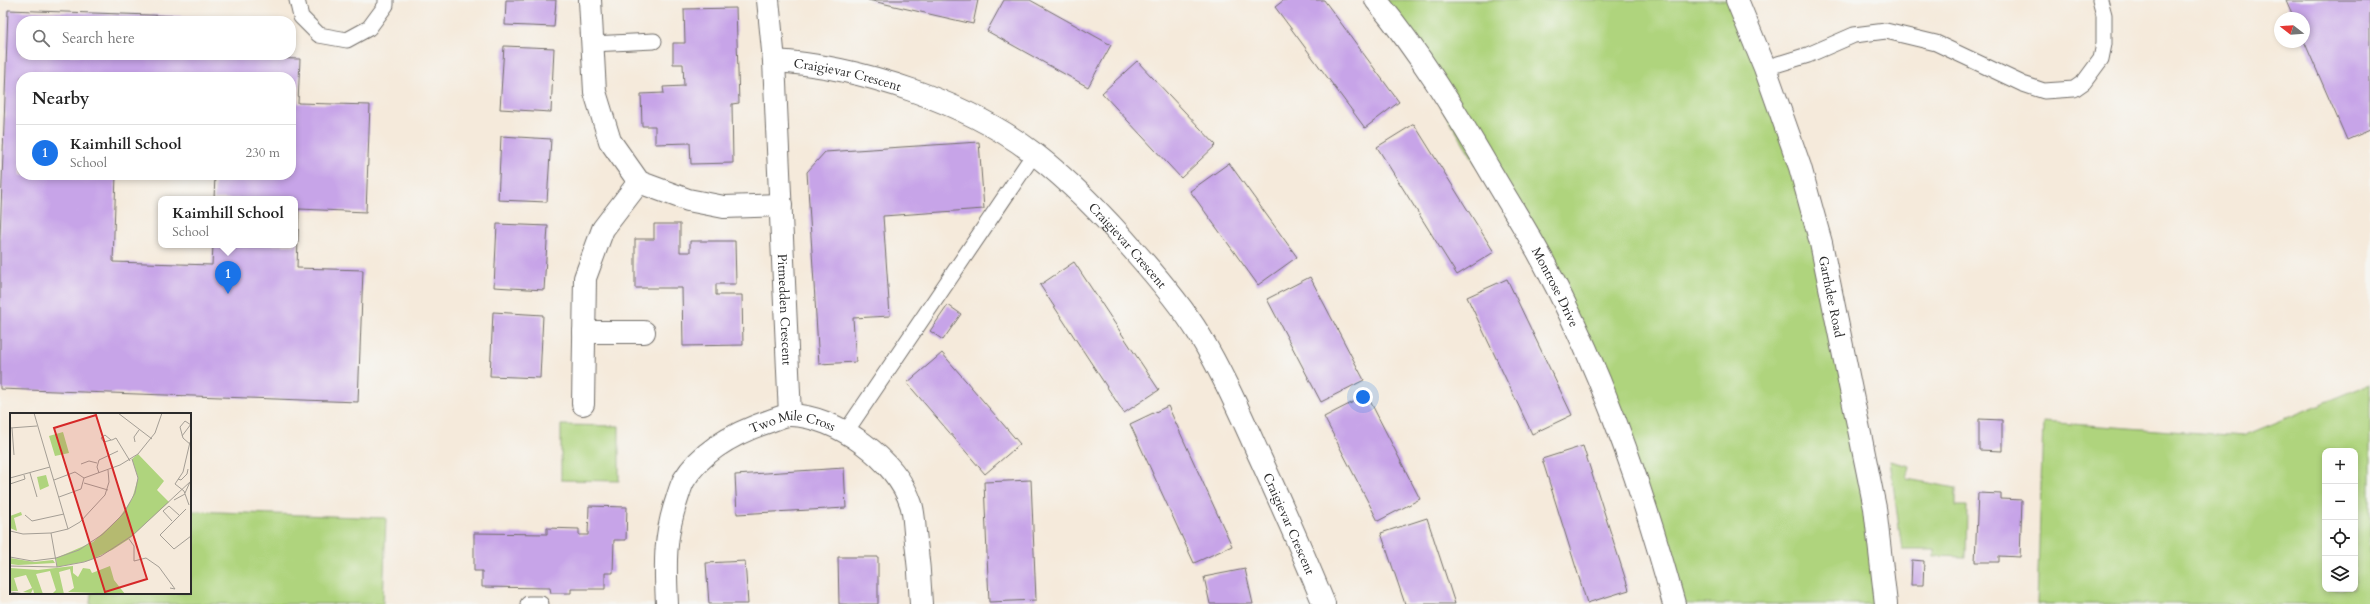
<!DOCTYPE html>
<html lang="en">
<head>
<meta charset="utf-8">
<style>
  :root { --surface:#fff; --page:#f6f6f6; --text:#222; --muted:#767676; --line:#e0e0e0; --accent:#1a73e8 }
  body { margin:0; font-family:Cardo,serif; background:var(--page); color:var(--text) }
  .controls { position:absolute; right:12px; bottom:12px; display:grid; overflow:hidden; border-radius:8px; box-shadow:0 2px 6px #0003 }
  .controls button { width:36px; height:36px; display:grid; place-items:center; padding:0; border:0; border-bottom:1px solid var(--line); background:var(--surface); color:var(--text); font:20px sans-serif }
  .compass { position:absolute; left:2274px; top:12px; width:36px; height:36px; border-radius:50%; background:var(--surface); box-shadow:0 2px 6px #0003; rotate:287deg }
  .you { position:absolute; left:1363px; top:397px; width:14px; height:14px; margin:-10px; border:3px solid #fff; border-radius:50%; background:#1a73e8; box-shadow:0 0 0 6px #1a73e833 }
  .badge { display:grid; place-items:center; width:26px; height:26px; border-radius:50%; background:var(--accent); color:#fff; font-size:13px; font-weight:700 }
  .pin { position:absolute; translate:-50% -33px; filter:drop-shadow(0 1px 2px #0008) }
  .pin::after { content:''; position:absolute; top:21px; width:14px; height:12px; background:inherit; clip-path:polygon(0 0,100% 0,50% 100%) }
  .popup { position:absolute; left:158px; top:196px; width:140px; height:52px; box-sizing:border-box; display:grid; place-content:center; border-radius:8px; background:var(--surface); filter:drop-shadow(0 1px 3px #0005); font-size:13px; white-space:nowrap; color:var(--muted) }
  .popup b { font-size:15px; color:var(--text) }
  .popup::after { content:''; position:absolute; left:50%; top:100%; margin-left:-8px; border:8px solid transparent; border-top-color:var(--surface) }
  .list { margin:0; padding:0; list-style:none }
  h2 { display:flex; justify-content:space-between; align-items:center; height:52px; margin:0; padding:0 16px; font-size:17px }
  h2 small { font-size:13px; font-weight:400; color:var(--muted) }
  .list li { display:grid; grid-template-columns:26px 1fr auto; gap:12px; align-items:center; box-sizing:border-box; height:56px; padding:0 16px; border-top:1px solid var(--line) }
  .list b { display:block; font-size:15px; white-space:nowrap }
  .list p { margin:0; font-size:13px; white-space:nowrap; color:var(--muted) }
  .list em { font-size:13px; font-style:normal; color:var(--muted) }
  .icon { flex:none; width:22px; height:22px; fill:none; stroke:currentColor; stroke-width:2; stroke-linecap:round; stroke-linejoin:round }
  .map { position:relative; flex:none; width:2370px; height:604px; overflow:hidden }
  .search { position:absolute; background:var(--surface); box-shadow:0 2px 6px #0003; left:16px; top:16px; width:280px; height:44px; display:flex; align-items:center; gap:10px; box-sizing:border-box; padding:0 14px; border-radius:16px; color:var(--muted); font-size:15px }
  .panel { position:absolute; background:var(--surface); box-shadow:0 2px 6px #0003; left:16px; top:72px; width:280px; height:108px; border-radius:16px }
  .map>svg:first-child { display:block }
  .green { fill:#afd47d; stroke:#6d8054; fill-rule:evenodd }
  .building { fill:#c7a4e8; fill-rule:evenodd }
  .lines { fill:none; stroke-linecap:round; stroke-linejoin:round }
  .service-casing { stroke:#726e69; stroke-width:17 }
  .minor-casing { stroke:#726e69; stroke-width:24 }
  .tertiary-casing { stroke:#726e69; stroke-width:24 }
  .service { stroke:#fff; stroke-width:15 }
  .minor { stroke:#fff; stroke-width:22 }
  .tertiary { stroke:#fff; stroke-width:22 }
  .labels { text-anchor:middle; stroke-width:4; stroke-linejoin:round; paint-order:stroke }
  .street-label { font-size:13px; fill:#2b2b2b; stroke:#f6f6f2 }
  .inset-road { fill:none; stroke:#a49e95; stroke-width:1 }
  .view { fill:#d62828; fill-opacity:0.15; stroke:#d62828; stroke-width:2 }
  .inset-edge { fill:none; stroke:#2b2b2b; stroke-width:2 }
</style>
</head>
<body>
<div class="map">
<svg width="2370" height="604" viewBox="0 0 2370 604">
  <rect width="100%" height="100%" fill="#f6f6f2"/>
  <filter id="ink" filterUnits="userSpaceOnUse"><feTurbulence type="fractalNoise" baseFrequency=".025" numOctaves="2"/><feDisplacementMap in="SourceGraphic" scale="8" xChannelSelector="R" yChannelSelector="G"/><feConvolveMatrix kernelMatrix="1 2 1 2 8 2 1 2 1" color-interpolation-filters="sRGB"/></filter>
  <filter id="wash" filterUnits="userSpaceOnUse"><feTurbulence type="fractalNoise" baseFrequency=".012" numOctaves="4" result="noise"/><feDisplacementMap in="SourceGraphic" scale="16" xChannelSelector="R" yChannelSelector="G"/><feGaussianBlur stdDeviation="0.9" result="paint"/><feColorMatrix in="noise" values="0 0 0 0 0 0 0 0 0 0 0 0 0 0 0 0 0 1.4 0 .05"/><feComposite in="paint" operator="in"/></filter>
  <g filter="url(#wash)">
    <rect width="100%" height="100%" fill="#f5eadb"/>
    <path class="green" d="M1376 0H1737L1800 167 1886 604H1674L1569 316Z
      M2370 384V604H2037L2043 422 2243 436ZM2325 451H2355V589H2325Z
      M561 425 619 426V481L561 480Z
      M1890 461 1910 466 1907 479 1956 488V506H1967L1966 557 1934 556V550H1902Z
      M190 511 386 518 383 604H90L91 593H190Z"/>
    <g id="blocks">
      <path class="building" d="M506 0H556L554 27 505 25Z
        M868 0H978L973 24Z
        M1004 0H1030L1111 45 1088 87 987 31Z
        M1284 0H1324L1399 102 1365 128 1275 7Z
        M2286 0H2370V130L2347 140 2304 41V18H2294Z
        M736 8 739 103 732 104 733 163 691 164 690 143 655 144V126H642L641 94 664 93 663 87 684 86 683 64H673V43H685L684 9Z
        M8 10 264 19V21H21V55H264L263 58 300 59 298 103 370 105 366 212 299 209 297 268 363 270 358 402 0 389V238ZM21 77H291V175H215L214 199H295V245H213L212 265 113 262 116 175H21Z
        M504 46 554 48 551 112 500 109Z
        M1137 61 1216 145 1181 178 1102 93Z
        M1414 124 1494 252 1457 275 1377 147Z
        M501 136 551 139 547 202 498 200Z
        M979 142 984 209 883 216 890 316 853 318 856 362 819 364 807 172 825 152Z
        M1229 163 1297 257 1258 285 1190 191Z
        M497 224 548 226 544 290 494 287Z
        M654 224H680V252H690V241H735L736 284H716V295H742L743 345 683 346 682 288H635V239H654Z
        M1074 262 1159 390 1124 413 1040 285Z
        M1310 277 1364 380 1321 402 1267 299Z
        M1507 279 1572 415 1532 434 1467 297Z
        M948 305 961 314 943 340 930 331Z
        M493 312 543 315 540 378 490 376Z
        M942 353 1020 444 985 474 907 383Z
        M1367 395 1420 499 1378 521 1324 417Z
        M1168 406 1232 546 1194 563 1130 424Z
        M1979 419 2002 420V451L1979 450Z
        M1583 446 1629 590 1587 603 1542 459Z
        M844 468 846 508 737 514 735 475Z
        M1031 480 1036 600 989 602 984 482Z
        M1978 493 2001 494V499L2022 500 2020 557 1999 556V562H1975Z
        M589 506 627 507 626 540H614L613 573H605V589H571V593H551L550 588 482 587V571H474V533L547 534V528L579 529V535H588Z
        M1427 518 1445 573 1455 604H1405L1381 533Z
        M838 557H878V604H839Z
        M1912 560 1924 561 1923 585H1911Z
        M745 561 748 604H709L706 563Z
        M1245 569 1253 604H1210L1204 577Z"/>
    </g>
  </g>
  <g filter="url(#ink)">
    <use href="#blocks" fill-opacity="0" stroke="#726e69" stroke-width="1"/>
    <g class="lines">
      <g class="service-casing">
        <path id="service" d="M297 0 301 17 319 35 347 40 369 28 386 5V0
          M591 44 654 41
          M1765 68 1808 55 1854 35 1886 31 1936 43 2023 84 2044 91 2074 89 2084 82 2101 59 2104 44V15L2100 0
          M845 433 1034 154
          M528 604H541"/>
      </g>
      <g class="minor-casing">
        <g id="minor">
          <path d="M590 0 595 92 610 141 639 182 688 200 724 207 781 205"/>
          <path id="s1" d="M768 0 774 61 790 415"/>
          <path id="s2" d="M1376 0C1419 52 1454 109 1488 167 1506 198 1526 229 1543 261 1601 369 1642 486 1674 604"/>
          <path id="s3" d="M774 61C859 66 968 102 1036 155 1073 184 1105 217 1136 253 1158 278 1181 305 1199 334 1222 372 1240 413 1258 453 1281 503 1303 553 1324 604"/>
          <path d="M584 332H644"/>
          <path d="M583 404 585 278 603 229 639 182"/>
          <path id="s4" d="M667 604C665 565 664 537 677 499 679 493 681 485 684 480 703 449 737 432 770 421 776 419 784 415 790 415 837 416 897 460 911 504 914 513 914 523 915 532 918 556 920 580 921 604"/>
        </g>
      </g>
      <g class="tertiary-casing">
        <g id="tertiary">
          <path id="s5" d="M1737 0 1765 68 1800 167 1821 243 1875 508 1886 604"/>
        </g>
      </g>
      <use href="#service" class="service"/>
      <use href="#minor" class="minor"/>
      <use href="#tertiary" class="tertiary"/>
    </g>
  </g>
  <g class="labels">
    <g class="street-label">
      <text dy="5" stroke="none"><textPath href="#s3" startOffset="75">Craigievar Crescent</textPath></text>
      <text dy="5" stroke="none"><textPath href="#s3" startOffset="411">Craigievar Crescent</textPath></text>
      <text dy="5" stroke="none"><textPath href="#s2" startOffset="339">Montrose Drive</textPath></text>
      <text dy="5" stroke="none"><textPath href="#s5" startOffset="312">Garthdee Road</textPath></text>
      <text dy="5" stroke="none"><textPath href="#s1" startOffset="310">Pitmedden Crescent</textPath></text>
      <text dy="5" stroke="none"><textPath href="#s4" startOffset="256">Two Mile Cross</textPath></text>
      <text dy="5" stroke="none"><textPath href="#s3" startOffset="735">Craigievar Crescent</textPath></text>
    </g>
  </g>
  <g transform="translate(10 413)">
    <rect width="181" height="181" fill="#f5eadb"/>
    <path d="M53 19 59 40 45 43 39 23ZM128 41 154 68 147 77 159 89 119 126 102 137 78 148 47 154 46 145 83 129 109 105 122 86 128 65 122 46ZM36 62 39 73 30 77 27 64ZM11 99 12 102 4 105 7 118 0 115V103ZM0 145 24 149 43 147 45 150 8 152 0 151ZM63 153V160L68 164 73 155 80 156 82 160 100 153 104 167 115 181 58 179 64 175 60 156 49 159 54 181H42L46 177 40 158 26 161 33 181 24 180 23 176 21 180 13 179 22 175 16 162 4 165 8 178H0V155L28 157Z" fill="#afd47d"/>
    <path class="inset-road" d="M24 0 58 116M108 0 142 26M0 15 27 13M2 15 4 42M172 23 181 11M101 27 95 22 91 25 94 29 101 27H102L106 25 120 48M125 29 124 24 129 17M181 32 173 25 170 14 175 8 181 12M71 51 79 48 87 50M20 60 27 84M89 60 87 54 89 47 108 38M0 65 40 54M74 65 110 52 128 41 145 20 152 0M168 66 171 67 177 61 178 56M44 67 65 59 74 65 71 76 49 84M74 70 98 77M0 71 15 66 14 62M175 80 180 69M164 87 175 81M179 92 174 78 165 71 173 59 180 29M176 96 150 122 164 136 181 123M15 102 22 108 54 101M162 108 153 98 159 93 169 102M0 118 13 121 41 120 58 116 70 109 95 82 99 69 98 57M41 120 47 154M119 126 124 133V148L136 145 149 154 165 176 160 175M0 144 22 148 46 145 69 137 93 121 114 100 125 80 128 65 122 46M0 153 47 154 74 149 91 143 123 122 181 68M0 179 15 181"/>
    <path class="view" d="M86 2 137 166 95 179 44 15Z"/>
    <rect width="181" height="181" class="inset-edge"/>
  </g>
</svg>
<div class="controls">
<button>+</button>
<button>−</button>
<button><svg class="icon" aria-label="locate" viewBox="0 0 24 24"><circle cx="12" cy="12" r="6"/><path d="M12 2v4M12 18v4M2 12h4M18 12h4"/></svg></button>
<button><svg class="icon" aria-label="layers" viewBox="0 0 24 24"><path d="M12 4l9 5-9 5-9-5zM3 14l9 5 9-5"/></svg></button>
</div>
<svg class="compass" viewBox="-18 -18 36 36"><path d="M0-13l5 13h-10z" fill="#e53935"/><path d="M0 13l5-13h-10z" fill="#767676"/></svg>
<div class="you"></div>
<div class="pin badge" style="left:228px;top:294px">1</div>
<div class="popup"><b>Kaimhill School</b>School</div>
<div class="search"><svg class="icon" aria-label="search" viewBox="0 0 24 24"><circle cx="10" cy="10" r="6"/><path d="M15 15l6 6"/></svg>Search here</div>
<section class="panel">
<h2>Nearby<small></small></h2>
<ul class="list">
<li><span class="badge">1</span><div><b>Kaimhill School</b><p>School</p></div><em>230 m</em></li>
</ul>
</section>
</div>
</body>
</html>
